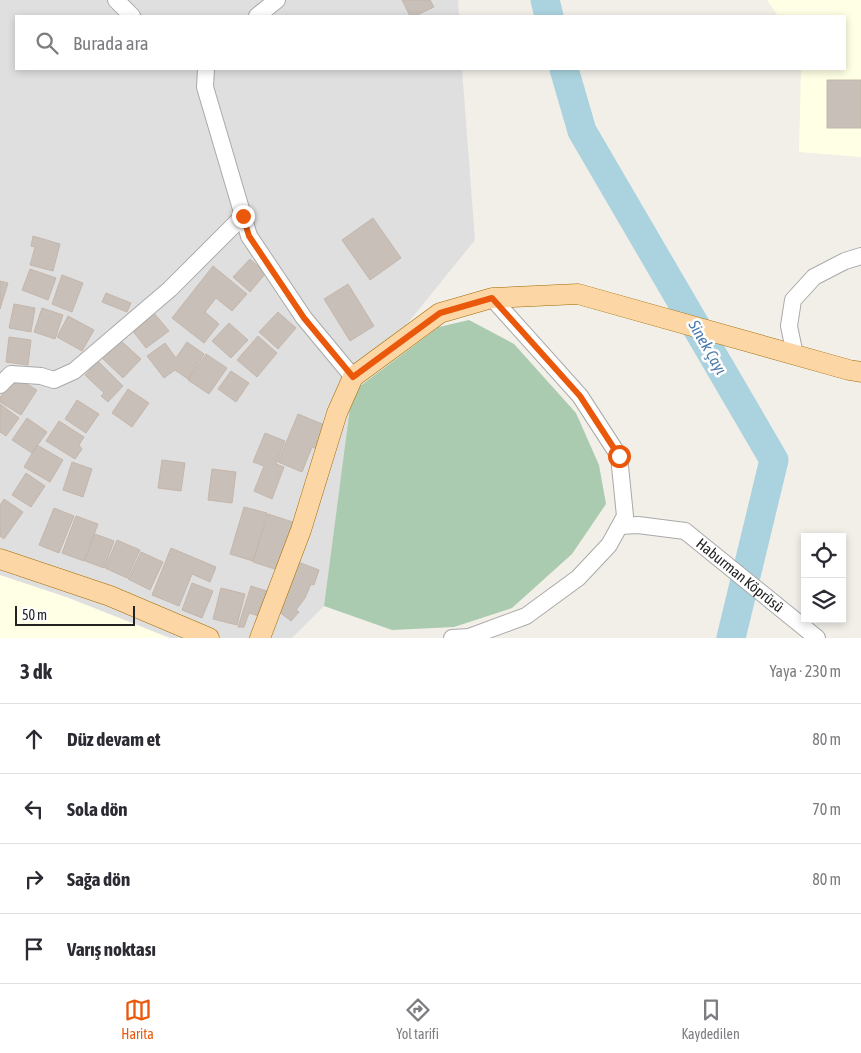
<!DOCTYPE html>
<html lang="tr">
<head>
<meta charset="utf-8">
<style>
  :root { --surface:#fff; --page:#f7f7f7; --text:#2b2b33; --muted:#7c7c81; --line:#e1e1e2; --accent:#ea580c }
  body { margin:0; font-family:"Asap Condensed",sans-serif; background:var(--page); color:var(--text) }
  .controls { position:absolute; right:15px; bottom:15px; display:grid; overflow:hidden; border-radius:0px; box-shadow:0 2px 8px #0003 }
  .controls button { width:45px; height:45px; display:grid; place-items:center; padding:0; border:0; border-bottom:1px solid var(--line); background:var(--surface); color:var(--text); font:25px sans-serif }
  .scale { position:absolute; left:15px; bottom:12px; width:120px; box-sizing:border-box; padding-left:5px; border:2px solid #222; border-top:0; font-size:14px; line-height:18px; white-space:nowrap; color:#222; -webkit-text-stroke:4px #fff; paint-order:stroke }
  .stop { position:absolute; width:15px; height:15px; margin:-11px; border:4px solid #ea580c; border-radius:50%; background:#fff }
  .stop.end { background:#ea580c; border-color:#fff; box-shadow:0 1px 5px #0008 }
  .list { margin:0; padding:0; list-style:none }
  h2 { display:flex; justify-content:space-between; align-items:center; height:65px; margin:0; padding:0 20px; font-size:21px }
  h2 small { font-size:16px; font-weight:400; color:var(--muted) }
  .list li { display:grid; grid-template-columns:32px 1fr auto; gap:15px; align-items:center; box-sizing:border-box; height:70px; padding:0 20px; border-top:1px solid var(--line) }
  .list b { display:block; font-size:19px; white-space:nowrap }
  .list em { font-size:16px; font-style:normal; color:var(--muted) }
  .icon { flex:none; width:28px; height:28px; fill:none; stroke:currentColor; stroke-width:2; stroke-linecap:round; stroke-linejoin:round }
  .map { position:relative; flex:none; width:861px; height:638px; overflow:hidden }
  .search { position:absolute; background:var(--surface); box-shadow:0 2px 8px #0003; left:15px; right:15px; top:15px; height:55px; display:flex; align-items:center; gap:12px; box-sizing:border-box; padding:0 18px; border-radius:0px; color:var(--muted); font-size:19px }
  .sheet { height:345px; background:var(--surface) }
  nav { display:flex; justify-content:space-around; align-items:center; box-sizing:border-box; height:70px; border-top:1px solid var(--line); background:var(--surface); font-size:14px; color:var(--muted) }
  nav a { display:grid; justify-items:center; gap:2px }
  nav .on { color:var(--accent) }
  .map>svg:first-child { display:block }
  .residential { fill:#e0dfdf }
  .education { fill:#ffffe5 }
  .cemetery { fill:#aacbaf }
  .lines { fill:none; stroke-linecap:round; stroke-linejoin:round }
  .river { stroke:#aad3df; stroke-width:29 }
  .building { fill:#c7bfb8; stroke:#c4b6ab }
  .minor-casing { stroke:#a9a9a9; stroke-width:18 }
  .major-casing { stroke:#a06b00; stroke-width:21 }
  .minor { stroke:#fff; stroke-width:16 }
  .major { stroke:#fcd6a4; stroke-width:20 }
  .route { stroke:#ea580c; stroke-width:6 }
  .labels { text-anchor:middle; stroke-width:5; stroke-linejoin:round; paint-order:stroke }
  .street-label { font-size:15px; fill:#222; stroke:#fff }
  .water-label { font-size:16px; font-style:italic; fill:#4a7aab; stroke:#fff }
</style>
</head>
<body>
<div class="map">
<svg width="861" height="638" viewBox="0 0 861 638">
  <rect width="100%" height="100%" fill="#f2efe9"/>
  <path class="residential" d="M0 0H458L459 16H16V69H462L475 240 352 392 324 606 292 638H0Z"/>
  <path class="education" d="M767 0H861V157L799 152 801 69H845V16H778Z
    M0 575 69 598 170 638H0Z"/>
  <path class="cemetery" d="M469 320 514 344 576 413 599 465 606 504 572 554 512 608 454 627 392 630 324 606 352 392 439 327Z"/>
  <g class="lines">
    <path class="river" d="M545 0 549 16
      M564 69 582 131 774 460 731 638"/>
  </g>
  <path class="building" d="M402 0H430L434 7 415 16H410Z
    M827 80H861V128H827Z
    M373 218 401 258 370 280 342 240Z
    M33 236 60 244 53 271 30 265 35 247 31 246Z
    M250 259 266 273 250 292 233 277Z
    M213 266 247 294 232 311 216 298 205 312 219 324 204 343 172 318Z
    M30 269 56 278 48 300 22 290Z
    M62 275 83 283 72 312 52 304Z
    M0 281 8 283 0 309Z
    M348 284 374 326 350 341 324 299Z
    M106 293 131 303 127 312 102 302Z
    M14 304 35 308 31 332 9 328Z
    M42 308 63 315 55 339 34 332Z
    M278 312 296 328 278 349 259 332Z
    M154 313 169 331 146 348 132 330Z
    M68 316 94 330 82 351 57 337Z
    M229 323 248 340 231 358 212 341Z
    M258 336 277 353 257 377 237 360Z
    M9 337 31 340 28 365 6 362Z
    M119 339 141 359 123 378 102 358Z
    M187 342 204 354 188 379 175 370 164 378 147 356 165 343 176 358Z
    M206 354 227 368 209 394 188 380Z
    M98 361 123 386 108 402 101 396 104 393 85 375Z
    M231 371 249 383 236 402 218 389Z
    M13 376 37 390 21 415 0 402V398Z
    M128 389 149 403 132 427 112 413Z
    M77 400 99 414 86 433 65 419Z
    M0 404 19 418 6 436 0 432Z
    M298 414 327 426 317 449 312 447 302 472 278 462Z
    M27 418 47 432 32 453 12 440Z
    M59 421 84 437 79 445 82 449 75 459 46 441Z
    M265 433 285 441 276 464 284 467 272 499 254 491 264 466 253 462Z
    M37 445 63 460 50 482 24 467Z
    M162 460 185 463 181 491 158 488Z
    M72 462 92 469 83 497 63 490Z
    M212 469 236 472 232 503 208 500Z
    M26 473 45 486 31 507 12 495Z
    M4 499 23 512 4 539 0 536V505Z
    M244 507 267 513 253 561 230 554Z
    M54 508 74 516 59 553 39 545Z
    M268 514 296 523 281 571 253 562Z
    M76 516 98 524 84 561 62 553Z
    M95 534 114 541 104 568 85 561Z
    M117 540 140 550 127 578 105 568Z
    M171 548 216 567 210 582 192 574 179 606 152 595Z
    M141 552 163 562 150 590 128 579Z
    M293 560 319 570 314 585 311 584 305 598 296 610 299 612 291 621 278 611Z
    M192 583 213 591 202 618 182 610Z
    M251 586 270 592 262 617 249 613 244 627H238Z
    M221 588 245 594 237 625 213 619Z"/>
  <g class="lines">
    <g class="minor-casing">
      <g id="minor">
        <path d="M116 0 132 16"/>
        <path d="M257 16 277 0"/>
        <path d="M206 69 205 87 249 236 304 318 353 377"/>
        <path d="M795 355 789 326 793 300 814 277 845 261 861 256"/>
        <path d="M0 385 11 374 41 376 54 380 74 371 170 289 243 216"/>
        <path id="s1" d="M620 526 638 525 685 531 817 638"/>
        <path d="M452 638 469 637 526 616 578 578 609 545 625 516 619 456 580 396 492 298"/>
      </g>
    </g>
    <g class="major-casing">
      <path id="major" d="M0 559 110 596 209 638
        M260 638 301 530 337 413 353 377 440 313 492 298 578 294 849 370 861 372"/>
    </g>
    <use href="#minor" class="minor"/>
    <use href="#major" class="major"/>
  </g>
  <g class="lines">
    <path class="route" d="M243 216 249 236 304 318 353 377 440 313 492 298 580 396 619 456"/>
  </g>
  <g class="labels">
    <g class="street-label">
      <text dy="5" stroke="none"><textPath href="#s1" startOffset="136">Haburman Köprüsü</textPath></text>
    </g>
    <g class="water-label">
      <text transform="translate(708 347) rotate(60)" y="6">Sinek Çayı</text>
    </g>
  </g>
</svg>
<div class="controls">
<button><svg class="icon" aria-label="locate" viewBox="0 0 24 24"><circle cx="12" cy="12" r="6"/><path d="M12 2v4M12 18v4M2 12h4M18 12h4"/></svg></button>
<button><svg class="icon" aria-label="layers" viewBox="0 0 24 24"><path d="M12 4l9 5-9 5-9-5zM3 14l9 5 9-5"/></svg></button>
</div>
<div class="scale">50 m</div>
<div class="stop" style="left:619px;top:456px"></div>
<div class="stop end" style="left:243px;top:216px"></div>
<div class="search"><svg class="icon" aria-label="search" viewBox="0 0 24 24"><circle cx="10" cy="10" r="6"/><path d="M15 15l6 6"/></svg>Burada ara</div>
</div>
<section class="sheet">
<h2>3 dk<small>Yaya · 230 m</small></h2>
<ul class="list">
<li><svg class="icon" aria-label="ahead" viewBox="0 0 24 24"><path d="M12 20V5M6 11l6-6 6 6"/></svg><div><b>Düz devam et</b></div><em>80 m</em></li>
<li><svg class="icon" aria-label="left" viewBox="0 0 24 24"><path d="M17 20v-9H6M10 6l-5 5 5 5"/></svg><div><b>Sola dön</b></div><em>70 m</em></li>
<li><svg class="icon" aria-label="right" viewBox="0 0 24 24"><path d="M7 20v-9h11M14 6l5 5-5 5"/></svg><div><b>Sağa dön</b></div><em>80 m</em></li>
<li><svg class="icon" aria-label="arrive" viewBox="0 0 24 24"><path d="M6 21V4h12l-3 4 3 4H6"/></svg><div><b>Varış noktası</b></div></li>
</ul>
</section>
<nav>
<a class="on"><svg class="icon" aria-label="map" viewBox="0 0 24 24"><path d="M3 6l6-2 6 2 6-2v14l-6 2-6-2-6 2zM9 4v14M15 6v14"/></svg>Harita</a>
<a><svg class="icon" aria-label="directions" viewBox="0 0 24 24"><path d="M12 3l9 9-9 9-9-9zM9 14v-3h6M13 9l2 2-2 2"/></svg>Yol tarifi</a>
<a><svg class="icon" aria-label="saved" viewBox="0 0 24 24"><path d="M7 4h10v16l-5-4-5 4z"/></svg>Kaydedilen</a>
</nav>
</body>
</html>
